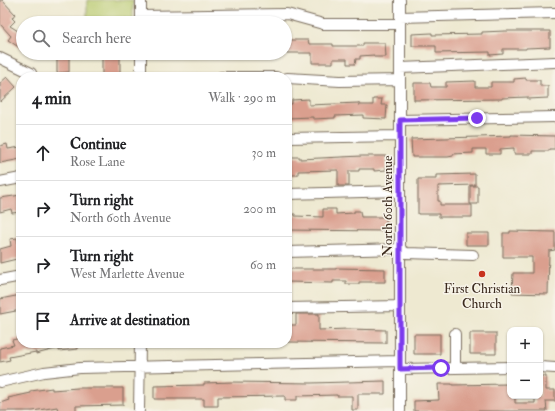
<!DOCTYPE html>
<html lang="en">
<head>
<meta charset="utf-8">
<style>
  :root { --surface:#fff; --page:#f6f6f6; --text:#202124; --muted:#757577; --line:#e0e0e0 }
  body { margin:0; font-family:"IM FELL Double Pica",serif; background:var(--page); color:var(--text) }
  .controls { position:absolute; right:12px; bottom:12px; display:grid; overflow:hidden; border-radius:8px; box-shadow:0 1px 3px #0004 }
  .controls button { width:36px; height:36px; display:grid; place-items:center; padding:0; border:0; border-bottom:1px solid var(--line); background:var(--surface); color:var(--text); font:20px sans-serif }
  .stop { position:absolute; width:12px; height:12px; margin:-9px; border:3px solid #7c3aed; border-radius:50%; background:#fff }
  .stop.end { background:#7c3aed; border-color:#fff; box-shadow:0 1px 4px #0008 }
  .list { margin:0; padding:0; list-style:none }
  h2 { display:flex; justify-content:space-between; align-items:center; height:52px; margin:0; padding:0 16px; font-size:17px }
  h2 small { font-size:13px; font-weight:400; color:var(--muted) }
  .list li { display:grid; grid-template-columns:26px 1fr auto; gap:12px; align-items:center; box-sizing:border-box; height:56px; padding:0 16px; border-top:1px solid var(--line) }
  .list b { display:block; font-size:15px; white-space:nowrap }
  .list p { margin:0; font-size:13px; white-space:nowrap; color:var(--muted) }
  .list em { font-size:13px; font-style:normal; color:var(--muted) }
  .icon { flex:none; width:22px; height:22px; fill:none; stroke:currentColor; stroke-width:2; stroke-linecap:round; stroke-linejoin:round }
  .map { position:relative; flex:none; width:555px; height:411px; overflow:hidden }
  .search { position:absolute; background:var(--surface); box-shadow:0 1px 3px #0004; left:16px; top:16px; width:276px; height:44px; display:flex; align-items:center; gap:10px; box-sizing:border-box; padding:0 14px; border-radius:22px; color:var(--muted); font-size:15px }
  .panel { position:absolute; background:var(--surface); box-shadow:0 1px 3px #0004; left:16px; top:72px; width:276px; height:276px; border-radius:16px }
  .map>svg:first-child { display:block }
  .green { fill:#b7c96c; stroke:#797a45 }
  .building { fill:#da9f8e }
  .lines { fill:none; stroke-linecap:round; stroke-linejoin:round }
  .minor-casing { stroke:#7a6d5d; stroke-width:12 }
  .minor { stroke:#fff; stroke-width:10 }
  .route { stroke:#7c3aed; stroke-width:5 }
  .poi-dot { fill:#c8321e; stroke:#f7f3e8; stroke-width:1.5 }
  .labels { text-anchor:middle; stroke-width:3; stroke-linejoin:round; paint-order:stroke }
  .street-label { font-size:13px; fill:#3b2a1e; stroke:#f7f3e8 }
  .poi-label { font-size:13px; fill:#3b2a1e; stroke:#f7f3e8 }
</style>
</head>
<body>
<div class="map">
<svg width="555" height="411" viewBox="0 0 555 411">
  <rect width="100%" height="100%" fill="#f7f3e8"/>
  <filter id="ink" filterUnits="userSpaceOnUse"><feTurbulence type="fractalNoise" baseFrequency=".025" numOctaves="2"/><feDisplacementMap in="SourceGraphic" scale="8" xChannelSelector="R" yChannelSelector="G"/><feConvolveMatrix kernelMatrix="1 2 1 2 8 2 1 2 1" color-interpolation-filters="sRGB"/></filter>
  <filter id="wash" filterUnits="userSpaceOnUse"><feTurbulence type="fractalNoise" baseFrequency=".012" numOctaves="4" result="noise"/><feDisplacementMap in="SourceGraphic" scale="16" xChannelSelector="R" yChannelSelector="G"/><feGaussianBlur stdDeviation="0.9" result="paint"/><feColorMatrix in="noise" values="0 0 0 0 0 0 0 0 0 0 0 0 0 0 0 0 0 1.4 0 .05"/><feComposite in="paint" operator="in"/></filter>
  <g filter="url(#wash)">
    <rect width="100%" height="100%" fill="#eee9d1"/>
    <path class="green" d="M87 0H133V19H87Z"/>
    <g id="blocks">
      <path class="building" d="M0 0H2L15 14 12 18 15 21 10 26 23 34V50L8 40 11 36 0 24Z
        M505 31H550V47L526 48V49H503V54L490 55V52L436 53V46H412V34L432 33V35L482 34V32Z
        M286 40H308L309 44H333V46H363V43H385L386 57H374V55L360 56V59H356L355 64H347V59H333V63H312V53H286Z
        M102 53H120V77H102Z
        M57 54H69V72L57 73Z
        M7 77 16 87 0 102V83Z
        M526 78V80H540V86H548V98L528 99V97L502 98V99L414 100V83H430L431 87H446V82L475 81V87H491V82H514V79Z
        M309 99V105L359 103V105H373V99H382L381 105H387L386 119 363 118V115L335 116V118L313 119V117L287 118V104H292V100Z
        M511 135 555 136V149H549V151H532V154H514V148L500 149V154H486V149H473V153L453 154V156L448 157H412L411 139 511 136Z
        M7 144 8 149 21 147V159L0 163V146Z
        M362 156H386V170L374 171V169H359V171H349V186H338V170L298 171V175H291V171H287V157H300V159Z
        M475 174V185L438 186V201H440V205H472V217H439V214H418V179H436V175Z
        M470 186H478V204H470Z
        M21 195V212L12 213 11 209 0 212V198Z
        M323 209H336V214L354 213V211H360L361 217H386V231L287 230V214H295V216L323 217Z
        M510 231 555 232V250L549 251 548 294 512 293 513 273H532V257H503V233H510Z
        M466 233H489V245H466Z
        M17 238 18 244H21V258L0 263V249L11 246 10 239Z
        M336 268 385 269V282H359V284H346V281H333V283L287 282V269H336Z
        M21 295V310L0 314V299Z
        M296 314H319V330L348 329 386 330V343L287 342V325H296Z
        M470 333H496V354H470Z
        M414 334H440V354H414Z
        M21 338V343H78V349L59 351V348L36 354V352L9 357 10 360 0 362V348L14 345 12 340Z
        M540 376H546V390H555V401H546L547 411H414V401L439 400 438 384H452V385L510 384V396H515V403H535V396H540Z
        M385 381V394H358V410H352V396H337V395L297 396V400H285V396L218 397V406H204V399H154V386L204 385V383L232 382 311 383Z
        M52 388V390L78 388H123V405L76 406V411H58L57 407 33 411H0V403L9 400 8 398 31 393V391Z"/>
    </g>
  </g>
  <g filter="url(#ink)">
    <use href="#blocks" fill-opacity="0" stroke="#7a6d5d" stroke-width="1"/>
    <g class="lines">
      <g class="minor-casing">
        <path id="minor" d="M141 16 287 14 323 24H400
          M400 17 555 13
          M141 23V0
          M141 53V77
          M0 58 31 73
          M400 68 555 62
          M221 77H276
          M287 78 340 81 400 80
          M400 120 555 117
          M287 138 399 136
          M0 182 21 178
          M287 194 400 191
          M287 252 400 249 406 253 473 255
          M0 280 21 276
          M287 308 400 306
          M455 334V368
          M540 367 555 368
          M400 369 510 367
          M0 382 44 372 80 368 400 361
          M139 411 140 343
          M400 411V0"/>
      </g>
      <use href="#minor" class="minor"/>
    </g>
  </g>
  <g class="lines" filter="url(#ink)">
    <path class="route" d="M441 368 400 369V120L477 118"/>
  </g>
  <circle class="poi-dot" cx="482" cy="274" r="4"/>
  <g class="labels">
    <g class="street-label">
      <text transform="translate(387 206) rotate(-90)" y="5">North 60th Avenue</text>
    </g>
    <g class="poi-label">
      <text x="482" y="293">First Christian<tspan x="482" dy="15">Church</tspan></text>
    </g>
  </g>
</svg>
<div class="controls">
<button>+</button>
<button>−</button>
</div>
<div class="stop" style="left:441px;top:368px"></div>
<div class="stop end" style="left:477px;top:118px"></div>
<div class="search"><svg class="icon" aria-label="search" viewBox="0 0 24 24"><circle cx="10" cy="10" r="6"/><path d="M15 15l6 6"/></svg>Search here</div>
<section class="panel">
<h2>4 min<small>Walk · 290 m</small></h2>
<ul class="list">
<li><svg class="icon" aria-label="ahead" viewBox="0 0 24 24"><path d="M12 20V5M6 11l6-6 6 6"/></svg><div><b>Continue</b><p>Rose Lane</p></div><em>30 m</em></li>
<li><svg class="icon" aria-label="right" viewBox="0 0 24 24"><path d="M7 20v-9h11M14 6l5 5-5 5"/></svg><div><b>Turn right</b><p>North 60th Avenue</p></div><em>200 m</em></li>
<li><svg class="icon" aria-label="right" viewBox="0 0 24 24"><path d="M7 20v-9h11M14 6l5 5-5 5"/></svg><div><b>Turn right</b><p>West Marlette Avenue</p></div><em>60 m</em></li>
<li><svg class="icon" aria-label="arrive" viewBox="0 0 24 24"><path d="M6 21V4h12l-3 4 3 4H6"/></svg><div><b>Arrive at destination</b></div></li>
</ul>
</section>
</div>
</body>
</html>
